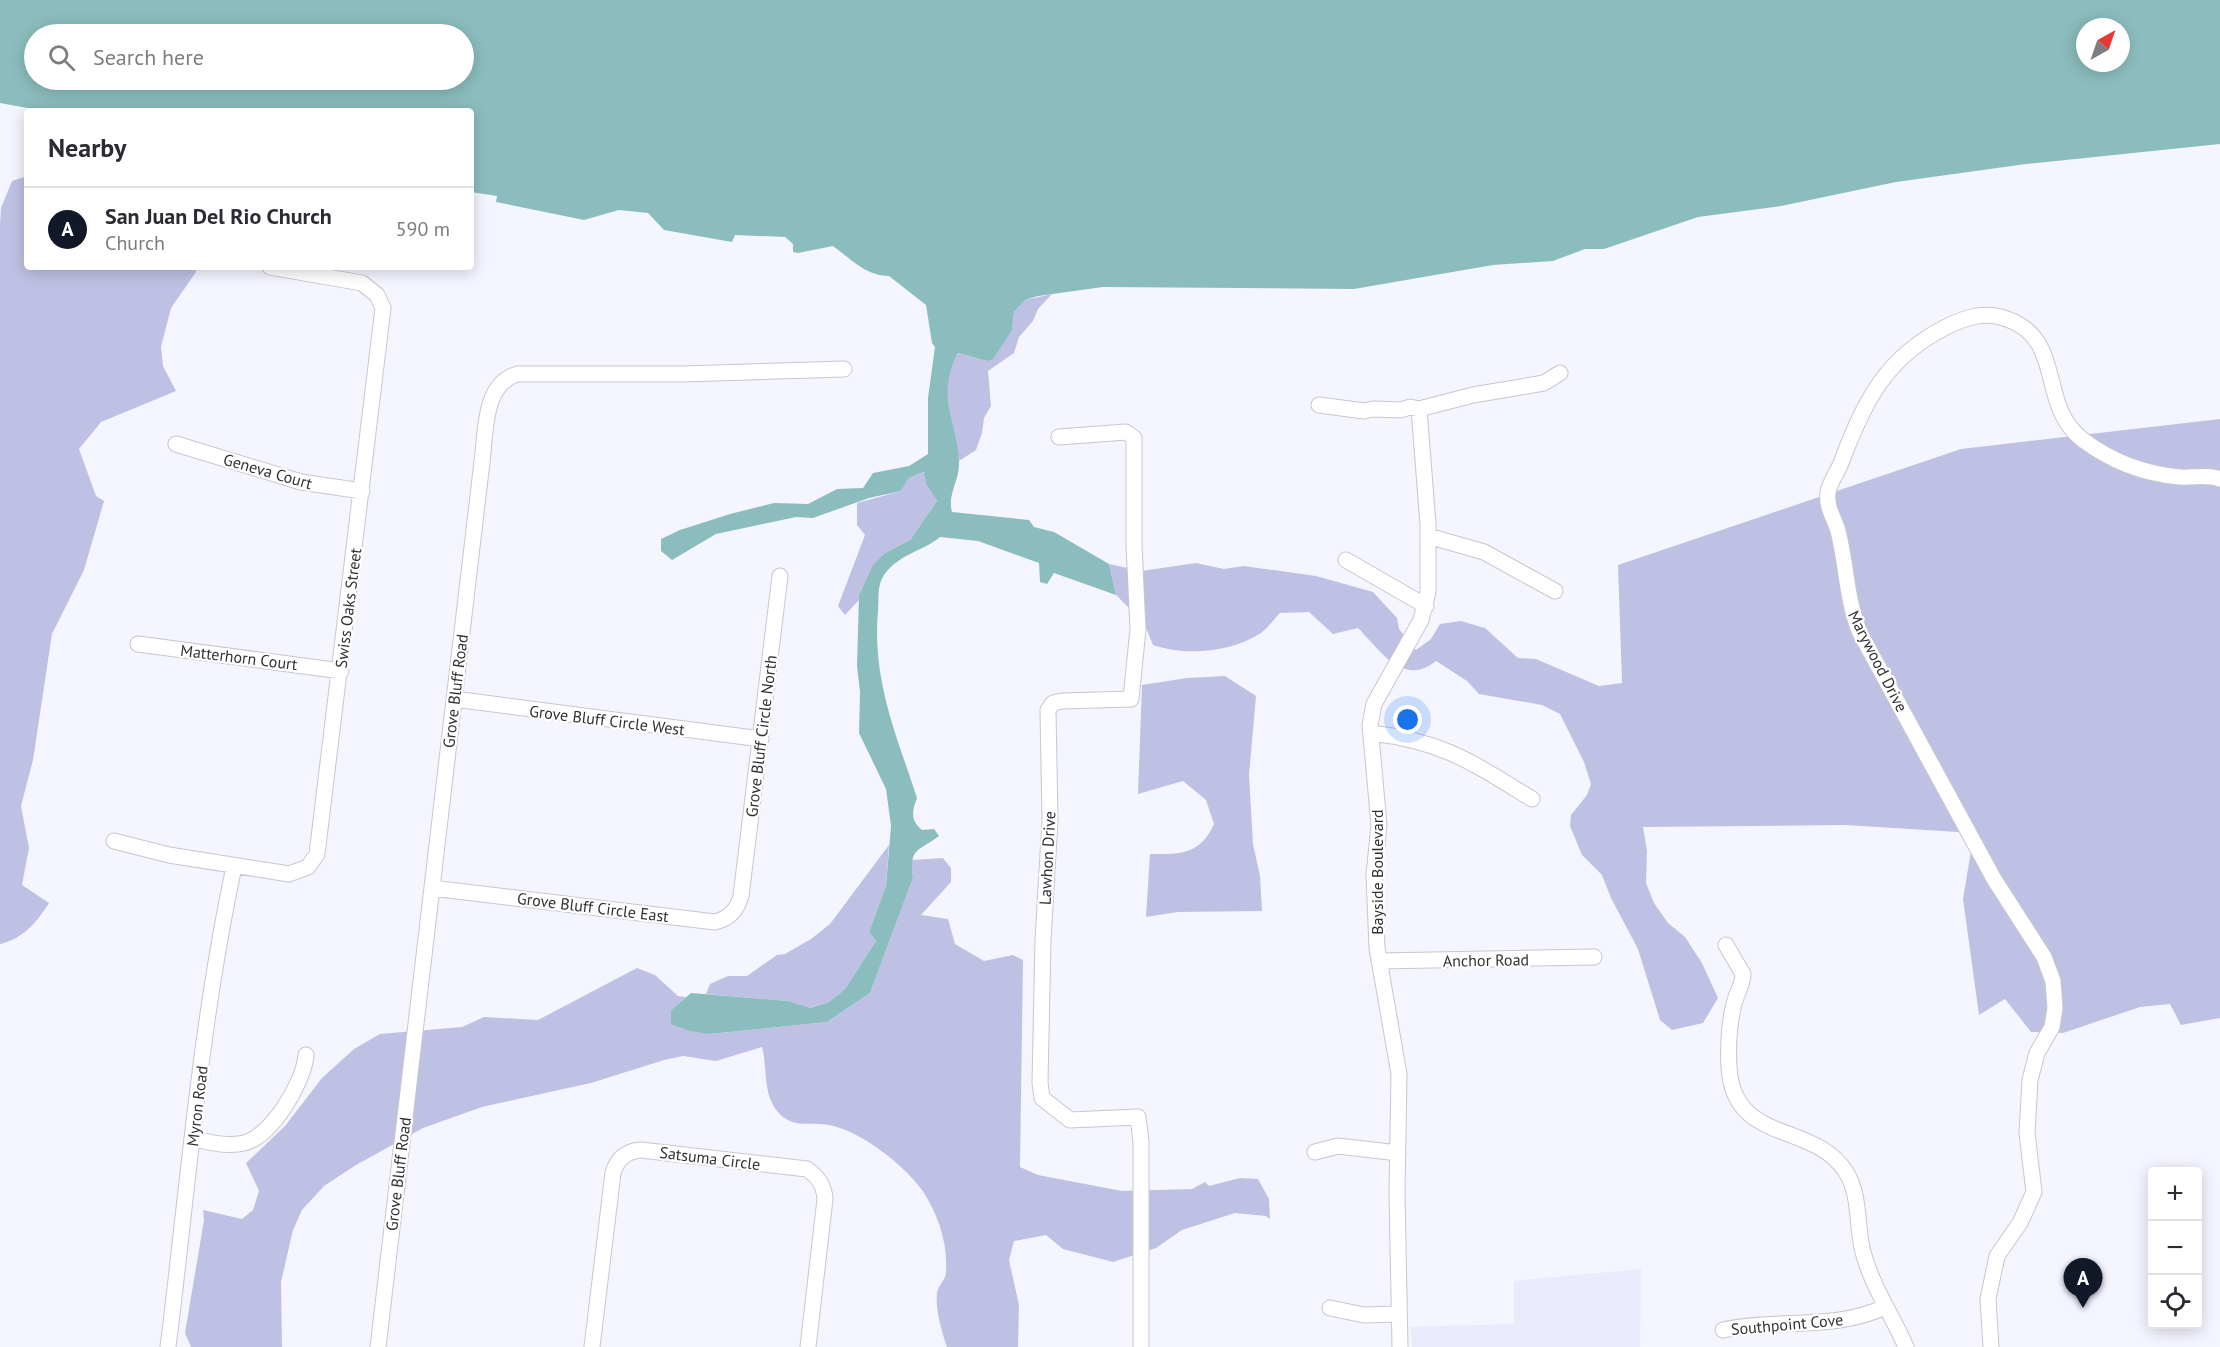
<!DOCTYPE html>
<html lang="en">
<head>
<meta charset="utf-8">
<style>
  :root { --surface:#fff; --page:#f7f7f7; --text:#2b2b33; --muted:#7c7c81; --line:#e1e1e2; --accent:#111827 }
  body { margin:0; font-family:"PT Sans",sans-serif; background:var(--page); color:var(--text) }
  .controls { position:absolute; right:18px; bottom:18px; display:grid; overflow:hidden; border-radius:6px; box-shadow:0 3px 15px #0003 }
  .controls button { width:54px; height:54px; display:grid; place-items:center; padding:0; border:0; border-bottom:2px solid var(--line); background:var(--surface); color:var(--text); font:30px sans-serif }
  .compass { position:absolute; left:2076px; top:18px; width:54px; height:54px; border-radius:50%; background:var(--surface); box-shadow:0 3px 15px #0003; rotate:40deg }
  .you { position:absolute; left:1408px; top:720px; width:21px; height:21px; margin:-15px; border:4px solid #fff; border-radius:50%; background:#1a73e8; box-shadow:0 0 0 9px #1a73e833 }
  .badge { display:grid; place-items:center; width:39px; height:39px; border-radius:50%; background:var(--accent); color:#fff; font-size:20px; font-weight:700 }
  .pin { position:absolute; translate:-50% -50px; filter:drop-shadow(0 2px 3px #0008) }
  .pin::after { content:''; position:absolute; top:32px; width:21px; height:18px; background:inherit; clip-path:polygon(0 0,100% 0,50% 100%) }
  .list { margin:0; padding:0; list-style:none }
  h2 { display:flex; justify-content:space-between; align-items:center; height:78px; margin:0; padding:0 24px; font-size:26px }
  h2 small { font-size:20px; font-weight:400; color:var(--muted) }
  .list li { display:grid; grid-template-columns:39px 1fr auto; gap:18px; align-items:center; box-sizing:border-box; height:84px; padding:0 24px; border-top:2px solid var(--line) }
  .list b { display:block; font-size:22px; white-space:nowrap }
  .list p { margin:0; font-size:20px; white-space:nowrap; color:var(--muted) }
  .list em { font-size:20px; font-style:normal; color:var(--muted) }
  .icon { flex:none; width:33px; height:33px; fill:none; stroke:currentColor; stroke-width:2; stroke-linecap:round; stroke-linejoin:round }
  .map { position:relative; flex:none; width:2220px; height:1347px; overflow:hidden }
  .search { position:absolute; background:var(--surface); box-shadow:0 3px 15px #0003; left:24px; top:24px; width:450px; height:66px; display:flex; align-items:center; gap:15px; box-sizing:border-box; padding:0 21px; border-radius:33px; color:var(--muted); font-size:22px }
  .panel { position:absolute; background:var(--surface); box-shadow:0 3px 15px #0003; left:24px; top:108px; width:450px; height:162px; border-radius:6px }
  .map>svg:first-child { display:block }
  .built { fill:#e9eafb }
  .green { fill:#bfc1e4 }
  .water { fill:#8cbdbe; fill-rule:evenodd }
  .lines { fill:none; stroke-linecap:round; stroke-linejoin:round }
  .minor-casing { stroke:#c6c7d0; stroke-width:17 }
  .minor { stroke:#fff; stroke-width:15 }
  .labels { text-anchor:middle; stroke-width:4.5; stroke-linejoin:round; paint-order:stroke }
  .street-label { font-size:16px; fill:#303034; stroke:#fff }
</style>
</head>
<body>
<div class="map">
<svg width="2220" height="1347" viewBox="0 0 2220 1347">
  <rect width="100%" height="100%" fill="#f4f5ff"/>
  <path class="built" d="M1641 1269 1640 1347H1412L1411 1327 1514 1324V1281Z"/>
  <path class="green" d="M27 176V267H195L196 272 171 308 161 347 163 366 176 391 101 422 79 449 96 496 104 501 84 570 52 634 33 760 21 806 29 848 22 885 49 903C37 922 23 939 0 944V225L1 208 12 181Z
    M1052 294 1038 309 1033 321 1019 337 1014 353 988 371 991 406 984 418 982 433 976 450 959 461 946 392 948 374 958 353 987 361 1012 330 1014 312 1025 300Z
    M2220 419V1018L2181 1025 2170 1004 2140 1007 2063 1033 2031 1032 2005 999 1979 1015 1963 899 1974 833 1845 825 1643 827 1647 851 1646 883 1654 903 1668 923 1685 937 1702 963 1718 998 1703 1023 1672 1030 1660 1020 1638 949 1611 898 1602 875 1582 855 1570 826 1571 815 1587 795 1591 784 1584 762 1560 714 1542 705 1479 694 1467 681 1436 661C1403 688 1379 649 1358 628L1333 634 1309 612 1280 613C1274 619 1268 628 1261 633 1231 653 1185 656 1153 645L1144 623 1116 595 1109 564 1142 571 1196 563 1224 569 1244 566 1316 576 1373 592 1397 618 1399 629 1416 650 1431 639 1440 624 1461 621 1485 628 1518 658 1536 659 1599 686 1622 683 1618 565 1961 449Z
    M925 472 926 484 937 501 910 540 885 553 859 600 845 615 838 606 865 535 857 525V503L901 491 909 478Z
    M1225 676 1256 696 1249 775 1253 844 1260 876 1262 911 1178 912 1146 917 1150 854C1181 854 1200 855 1214 824L1206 800 1183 781 1138 794 1142 685 1187 678Z
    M889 845 886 886 869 932 876 941 845 989 829 1002 809 1008 788 1001 706 994 710 984 728 976H747L777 955 785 954 811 939 830 924Z
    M943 858 951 868V882L921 915 948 919 955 944 984 961 1013 955 1023 960 1020 1167 1038 1175 1122 1191 1192 1189 1205 1182 1209 1186 1240 1178 1258 1179 1269 1199 1270 1219 1266 1216 1235 1213 1182 1230 1156 1248 1113 1262 1063 1249 1046 1235 1014 1241 1009 1260 1019 1305 1018 1347H947C942 1333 935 1308 937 1293 938 1285 946 1280 946 1272 948 1243 938 1214 922 1190 904 1165 861 1131 829 1125 812 1122 792 1129 778 1112 762 1093 768 1069 762 1047L716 1061 683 1056 664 1060 591 1083 482 1107 423 1128 356 1165 324 1186 302 1210 293 1230 281 1282 282 1347H191L185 1333 204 1220 203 1210 242 1219 253 1210 259 1191 246 1163 285 1126 322 1078 354 1049 380 1034 462 1027 484 1017 538 1020 637 968 655 975 678 996 686 997 671 1010 710 1034 827 1022 870 993 913 878 911 860Z"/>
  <path class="water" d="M0 0H2220V144L2026 164 1896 182 1781 206 1698 217 1604 249H1585L1553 261 1493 265 1354 289 1103 287 1038 296 1025 300 1014 312 1012 330 993 359 987 361 958 353C935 397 957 419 959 462 960 480 947 494 952 512L1029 520 1034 527 1054 532 1109 564 1116 595 1054 573 1047 584 1040 582 1039 563 978 541 940 537C922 552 900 553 884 575 877 585 879 598 878 610 872 681 896 733 917 798 912 811 910 820 922 830L934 829 939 836C918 852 909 847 913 878L870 993 827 1022 710 1034 690 1031 671 1024V1010L691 993 788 1001 810 1008 829 1002 845 989 876 941 869 932 886 886 891 826 886 789 859 733 860 692 857 666 859 596 873 565 885 553 910 540 937 501 926 484 924 472 909 478 901 491 869 498 813 518 796 517 716 534 672 560 661 551V539L680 530 730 514 774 503 808 504 837 489 863 488 873 473 909 466 928 454V398L935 347 932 343 926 305 889 276C866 276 851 259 833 246L798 253 793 252V244L785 237 735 235 732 242 664 230 648 213 619 210 584 220 496 202 497 196 471 192V111H44L0 103ZM2085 27H2121V63H2085ZM34 34H464V80H34Z"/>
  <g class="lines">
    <g class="minor-casing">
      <path id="minor" d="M1319 405 1364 411 1373 409 1401 410 1410 407 1419 409 1473 395 1544 383 1560 373
        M1059 437 1126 432 1134 438V545L1138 629 1131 699 1062 701 1053 703 1048 710 1050 820 1043 940 1040 1083 1042 1098 1070 1120 1138 1117 1141 1142V1347
        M176 444 301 482 362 491
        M1428 536 1484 552 1555 591
        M1346 560 1426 606
        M138 644 341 671
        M454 699 761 739
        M1371 733C1443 741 1473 763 1532 799
        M114 841 169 855 289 874 308 867 317 854 383 308 377 295 362 283 270 267
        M432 888 715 922C730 918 737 910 741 896L780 576
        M1726 945 1743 974C1743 985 1736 994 1734 1004 1729 1024 1728 1048 1729 1067 1733 1145 1814 1121 1846 1172 1861 1196 1856 1226 1863 1252 1872 1286 1892 1315 1906 1347
        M1379 961 1594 957
        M193 1138C209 1143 227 1147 244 1143 272 1136 304 1082 306 1055
        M1315 1152 1338 1146 1398 1153
        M1330 1308 1364 1315 1398 1314
        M1723 1330C1777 1318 1834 1331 1885 1307
        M168 1347C188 1187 200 1025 234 867
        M378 1347 482 462C486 432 483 383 518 374H683L844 369
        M592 1347 613 1173C617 1159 626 1151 641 1150L807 1169C818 1177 824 1185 825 1199L808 1347
        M1400 1347 1397 1193 1399 1074 1377 948 1374 875 1379 825 1370 725 1374 704 1421 620 1428 592V524L1419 409
        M1991 1347 1988 1299 1997 1256 2020 1223 2034 1192 2027 1133 2030 1080 2037 1053 2052 1027 2055 1008 2053 981 2044 957 1994 879 1860 633C1846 599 1847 566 1838 531 1834 517 1826 508 1828 492 1830 482 1837 473 1841 463 1864 402 1885 358 1946 327 1966 317 1985 311 2007 319 2066 340 2037 405 2083 440 2111 461 2145 474 2180 477 2193 478 2208 474 2220 479"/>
    </g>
    <use href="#minor" class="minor"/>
  </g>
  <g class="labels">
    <g class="street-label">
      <text transform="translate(268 471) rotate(16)" y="6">Geneva Court</text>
      <text transform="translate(348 608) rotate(-83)" y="6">Swiss Oaks Street</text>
      <text transform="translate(239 657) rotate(7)" y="6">Matterhorn Court</text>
      <text transform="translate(1878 661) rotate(63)" y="6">Marywood Drive</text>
      <text transform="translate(455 691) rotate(-83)" y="6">Grove Bluff Road</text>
      <text transform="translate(607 720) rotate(7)" y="6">Grove Bluff Circle West</text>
      <text transform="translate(761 736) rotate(-83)" y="6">Grove Bluff Circle North</text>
      <text transform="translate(1047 858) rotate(-87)" y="6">Lawhon Drive</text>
      <text transform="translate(1377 872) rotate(-90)" y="6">Bayside Boulevard</text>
      <text transform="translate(593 907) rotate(7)" y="6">Grove Bluff Circle East</text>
      <text transform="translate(1486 960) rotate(-1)" y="6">Anchor Road</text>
      <text transform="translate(197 1106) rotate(-83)" y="6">Myron Road</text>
      <text transform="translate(710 1158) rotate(7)" y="6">Satsuma Circle</text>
      <text transform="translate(398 1174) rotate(-83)" y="6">Grove Bluff Road</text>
      <text transform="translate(1787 1324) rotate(-5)" y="6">Southpoint Cove</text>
    </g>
  </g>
</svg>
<div class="controls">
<button>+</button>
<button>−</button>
<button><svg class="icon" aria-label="locate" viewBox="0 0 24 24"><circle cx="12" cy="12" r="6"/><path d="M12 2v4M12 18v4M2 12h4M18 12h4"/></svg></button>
</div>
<svg class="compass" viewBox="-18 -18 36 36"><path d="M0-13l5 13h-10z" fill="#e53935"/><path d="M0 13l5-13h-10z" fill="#7c7c81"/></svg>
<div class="you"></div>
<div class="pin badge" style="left:2083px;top:1308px">A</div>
<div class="search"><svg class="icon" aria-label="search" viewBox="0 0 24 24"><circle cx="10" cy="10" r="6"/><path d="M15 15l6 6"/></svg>Search here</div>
<section class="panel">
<h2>Nearby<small></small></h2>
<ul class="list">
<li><span class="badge">A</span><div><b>San Juan Del Rio Church</b><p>Church</p></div><em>590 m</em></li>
</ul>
</section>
</div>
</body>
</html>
